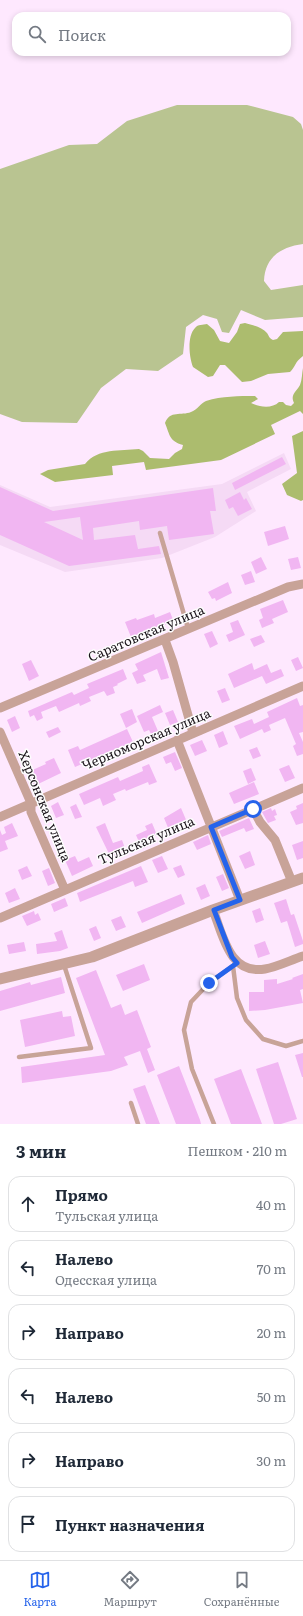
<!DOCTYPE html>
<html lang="ru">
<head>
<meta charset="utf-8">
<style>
  :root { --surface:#fff; --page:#f2f2f3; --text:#1f2937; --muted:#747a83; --line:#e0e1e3; --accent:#2563eb }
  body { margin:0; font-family:Literata,serif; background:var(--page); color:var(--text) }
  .stop { position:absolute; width:12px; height:12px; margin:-9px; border:3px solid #2563eb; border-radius:50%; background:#fff }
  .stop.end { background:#2563eb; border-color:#fff; box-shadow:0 1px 4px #0008 }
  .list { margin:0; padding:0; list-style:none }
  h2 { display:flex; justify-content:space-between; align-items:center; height:52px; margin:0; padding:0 16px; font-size:17px }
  h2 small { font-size:13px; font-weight:400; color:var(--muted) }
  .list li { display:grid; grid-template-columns:26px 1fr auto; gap:12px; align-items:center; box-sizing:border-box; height:56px; margin:0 8px 8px; padding:0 8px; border:1px solid var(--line); border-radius:12px }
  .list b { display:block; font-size:15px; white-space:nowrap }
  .list p { margin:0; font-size:13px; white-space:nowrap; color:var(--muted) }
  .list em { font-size:13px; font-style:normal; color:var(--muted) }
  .icon { flex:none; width:22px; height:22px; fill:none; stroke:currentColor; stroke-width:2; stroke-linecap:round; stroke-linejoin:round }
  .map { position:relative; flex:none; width:303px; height:1124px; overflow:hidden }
  .search { position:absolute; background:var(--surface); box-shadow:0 2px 6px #0003; left:12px; right:12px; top:12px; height:44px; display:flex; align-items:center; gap:10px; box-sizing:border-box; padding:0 14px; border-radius:12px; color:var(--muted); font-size:15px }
  .sheet { height:436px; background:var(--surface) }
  nav { display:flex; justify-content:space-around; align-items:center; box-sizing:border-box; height:56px; border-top:1px solid var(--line); background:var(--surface); font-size:11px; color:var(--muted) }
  nav a { display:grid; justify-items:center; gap:2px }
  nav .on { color:var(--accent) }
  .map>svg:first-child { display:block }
  .built { fill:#f5daf5 }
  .green { fill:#b9c491 }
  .forest { fill:#acbc6e }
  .building { fill:#f1b6f2; fill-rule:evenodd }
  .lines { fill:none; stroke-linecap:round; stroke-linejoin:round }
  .service { stroke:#c8a398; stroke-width:4.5 }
  .minor { stroke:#c8a398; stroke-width:9 }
  .tertiary { stroke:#c8a398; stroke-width:11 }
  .route { stroke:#2563eb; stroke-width:5 }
  .labels { text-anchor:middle; stroke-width:3; stroke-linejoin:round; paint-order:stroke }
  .street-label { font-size:13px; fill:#191219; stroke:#fdfdfd }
</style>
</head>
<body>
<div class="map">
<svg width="303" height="1124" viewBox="0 0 303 1124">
  <rect width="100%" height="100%" fill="#fee8fe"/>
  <path class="built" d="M284 453 291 469 247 492 256 511 215 537 162 558 65 572 0 545V485L50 507 222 484Z"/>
  <path class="green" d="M177 105H247L293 117 301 124 303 130V244C281 247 265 257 264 281L271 290 303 285V317L265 320 241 310 229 333 222 332 217 319 203 315 186 327 183 354 158 371 126 369 101 388 77 423 22 422 0 414V169L69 145 97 144 127 121Z"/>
  <path class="forest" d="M245 323C252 325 262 327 267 333 269 336 269 338 273 340L277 339 283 332 303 331V356C294 363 296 366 290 372L268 374 251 381 242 382 225 365H220L213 376 208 377 193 367C189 357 187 336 195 328 198 324 203 325 207 324L214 330 220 341 229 343 237 332 240 324Z
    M303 368V414L300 411 271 425 275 434 221 460 146 470 144 462 112 466 113 475 55 482 40 474 48 470 85 464C98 448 120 451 139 449L143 451 150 458 169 459 175 453 182 449 183 445C169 441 170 435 165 423 170 410 181 416 191 412 197 410 201 403 206 401 222 396 239 396 255 396L258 399 251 403C259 407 272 409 279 402H283L286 405 291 406 294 403C290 395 296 392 300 385 302 380 302 373 303 368Z
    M303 431V500L301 501 287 495 282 484 297 473 292 436Z"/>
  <path class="building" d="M282 457 286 464 235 490 232 483Z
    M0 487 53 511 213 488 216 511H210L214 534 169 540 167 526 140 530 139 521 93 528 94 540 135 535 138 549 159 546 161 554 69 566 0 535ZM80 517 83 540 44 522Z
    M240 492 244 500 246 498 252 509 238 516 233 507 229 509 225 500Z
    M285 526 289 539 268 546 264 532Z
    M261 557 267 569 256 574 251 562Z
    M298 557 301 568 291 570 288 559Z
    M251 571 255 582 245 585 241 575Z
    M228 582 232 593 216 601 215 598 212 599 208 592Z
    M283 600 288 612 272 619 274 623 262 628 259 620 263 618 260 609Z
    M170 612 174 622 162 626V625L131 637 125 622 136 618 137 620 154 614 155 618Z
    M238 620 245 635 229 642 226 635 233 632 230 623Z
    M212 631 218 644 210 648 204 634Z
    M261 635 265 642 254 647 250 639Z
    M161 652 169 678 161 680 157 669 143 675 146 681 137 684 132 673 138 670 135 664Z
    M298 657 303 668 296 671 291 660Z
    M31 660 39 676 29 681 22 664Z
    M252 663 254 670 267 664 271 673 281 669 284 676 266 684 262 676 234 688 228 674Z
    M123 669 127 679 117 684 118 685 113 687 115 693 107 696 104 691 89 697 91 701 80 706 79 703 59 712 56 706 41 712 43 718 37 721 34 715 30 717 28 711 72 692 74 695 89 688 87 684Z
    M225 688 230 700 222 703 217 691Z
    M297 698 300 706 303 705V732L299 733 303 742V754L297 756 293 746 296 744 285 718 269 725 271 730 264 733 262 729 240 739 234 726 252 719 254 724 269 717 267 712Z
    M160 705 163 712 152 717 158 731 151 734 149 730 144 732 137 716Z
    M132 709 137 722 126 728 120 714Z
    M173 710 178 722 170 725 165 713Z
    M15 716 20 728 12 732 7 720Z
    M58 727 61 732 49 738 46 732Z
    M127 729 133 742 75 767 68 750 78 746 80 750Z
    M223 731 228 744 219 748 214 735Z
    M202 740 207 751 195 756 190 745Z
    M257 747 261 756 253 759 249 750Z
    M175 752 182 768 175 771 171 762 166 764 163 757Z
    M54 758 61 773 34 786 28 772 46 764 45 762Z
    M149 764 157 782 149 785 148 782 126 791 125 789 113 794 116 800 103 806 100 798 84 805 79 794 118 777 120 781 143 771 142 767Z
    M289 765 295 778 285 782 279 769Z
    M251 768 256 780 248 784 243 771Z
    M254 782 259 794 234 804 229 793Z
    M58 802 64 815 56 818 51 806Z
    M303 803V823L296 825 290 812 297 809 296 806Z
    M76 804 82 817 75 819 70 807Z
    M181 808 187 822 169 830 164 818Z
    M271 808 272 811 275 809 277 815 274 816 276 820 268 823 262 812Z
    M249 818 254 829 246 832 244 828 222 837 219 831Z
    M12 823 18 836 5 841 8 849 0 852V830L2 835 6 833 4 827Z
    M105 823 113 843 122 840 126 851 111 858 96 827Z
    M152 823 157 835 145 840 148 846 142 849 136 835 147 830 145 826Z
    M208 835 211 844 197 850 193 842Z
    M303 841V858L297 860 292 845Z
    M250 851 255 865 245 869 239 856Z
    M75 856 78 862 89 857 93 866 72 876 65 860Z
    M162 856 168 869 158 873 152 860Z
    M181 865 185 875 178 878 173 868Z
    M27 866 32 876 22 880 18 870Z
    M141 866 148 882 135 887 133 881 80 902 77 893Z
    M49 868 55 883 48 886 42 871Z
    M223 874 229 888 222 891 216 877Z
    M205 884 210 896 201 900 196 888Z
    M15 888 20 899 9 903 5 893Z
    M181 894 185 904 142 923 137 912Z
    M65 898 68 906 54 912 51 904Z
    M286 899 291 915 294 914 303 941V944L295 947 287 921 281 923 274 903Z
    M260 908 264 920 256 923 252 911Z
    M34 911 35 915 38 913 41 920 27 926 22 916Z
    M121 916 126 927 116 931 111 920Z
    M96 926 101 938 94 941 89 929Z
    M62 930 68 948 60 951 37 954 36 944 57 941 54 933Z
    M265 941 270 954 258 958 254 945Z
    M24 942 26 951 9 954 7 945Z
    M144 964 150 980 123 991 116 975Z
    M96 970 111 1008 121 1004 125 1015 137 1010 151 1047 147 1049 155 1070 148 1073 140 1051 124 1057 128 1065 111 1071 22 1083 21 1067 105 1055 76 978Z
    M303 974V989L300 990 303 1003 265 1010 249 1011V992H264V980L277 979V984L293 979 292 978Z
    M61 977 65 993 0 1011V991L30 982 31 985Z
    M62 1011 63 1017 71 1016 75 1036 25 1047 20 1020Z
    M303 1053V1077H302L295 1055Z
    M278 1062 297 1119 281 1124H274L256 1069Z
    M179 1066 200 1120 201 1124H176L157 1075Z
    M241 1069 262 1124H231L214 1079Z
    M145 1085 160 1124H146L133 1089Z"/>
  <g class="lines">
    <path class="service" d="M160 533 188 628
      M233 966 237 998 246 1020 263 1039 286 1046 303 1041
      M19 1057 91 1048 64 965
      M131 1103 138 1124
      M214 1124 192 1069 184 1030 191 1002 209 983 237 963"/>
    <path class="minor" d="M165 640 173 662 193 733
      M0 708 288 587 303 584
      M0 732 31 803V812L65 890
      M177 740 240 900
      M253 809 260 822 275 840 292 882
      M0 817 303 686
      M213 910C223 935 229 975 265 969 277 967 291 960 303 956
      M0 918 303 788"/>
    <path class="tertiary" d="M0 979 92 957 213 910 303 878"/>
  </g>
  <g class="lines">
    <path class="route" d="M209 983 237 963 232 957 214 910 240 900 211 827 253 809"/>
  </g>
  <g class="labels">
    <g class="street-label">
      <text transform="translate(146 633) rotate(-23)" y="5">Саратовская улица</text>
      <text transform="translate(146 739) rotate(-23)" y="5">Черноморская улица</text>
      <text transform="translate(45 806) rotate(68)" y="5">Херсонская улица</text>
      <text transform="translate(146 840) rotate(-23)" y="5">Тульская улица</text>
    </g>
  </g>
</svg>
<div class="stop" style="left:253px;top:809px"></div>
<div class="stop end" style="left:209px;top:983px"></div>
<div class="search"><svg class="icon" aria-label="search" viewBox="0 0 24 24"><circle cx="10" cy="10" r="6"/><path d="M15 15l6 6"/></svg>Поиск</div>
</div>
<section class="sheet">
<h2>3 мин<small>Пешком · 210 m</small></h2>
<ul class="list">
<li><svg class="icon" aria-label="ahead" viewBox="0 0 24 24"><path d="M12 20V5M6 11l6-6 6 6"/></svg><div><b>Прямо</b><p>Тульская улица</p></div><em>40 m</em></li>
<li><svg class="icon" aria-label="left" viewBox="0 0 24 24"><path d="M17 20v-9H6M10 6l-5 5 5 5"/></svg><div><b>Налево</b><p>Одесская улица</p></div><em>70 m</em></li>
<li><svg class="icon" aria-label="right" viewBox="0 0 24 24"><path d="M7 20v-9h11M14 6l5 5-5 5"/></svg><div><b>Направо</b></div><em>20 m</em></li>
<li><svg class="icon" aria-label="left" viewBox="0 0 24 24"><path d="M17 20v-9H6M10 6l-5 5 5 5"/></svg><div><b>Налево</b></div><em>50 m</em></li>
<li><svg class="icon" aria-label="right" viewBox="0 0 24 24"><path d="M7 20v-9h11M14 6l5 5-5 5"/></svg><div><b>Направо</b></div><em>30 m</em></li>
<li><svg class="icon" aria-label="arrive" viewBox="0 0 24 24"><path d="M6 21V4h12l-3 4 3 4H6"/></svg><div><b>Пункт назначения</b></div></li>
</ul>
</section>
<nav>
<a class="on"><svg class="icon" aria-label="map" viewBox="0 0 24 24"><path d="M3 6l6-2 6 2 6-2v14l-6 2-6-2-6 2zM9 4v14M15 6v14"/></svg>Карта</a>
<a><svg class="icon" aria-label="directions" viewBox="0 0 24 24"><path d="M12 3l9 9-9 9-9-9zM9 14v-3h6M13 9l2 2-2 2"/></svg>Маршрут</a>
<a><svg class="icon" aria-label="saved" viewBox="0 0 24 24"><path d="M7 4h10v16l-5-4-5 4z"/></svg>Сохранённые</a>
</nav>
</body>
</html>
